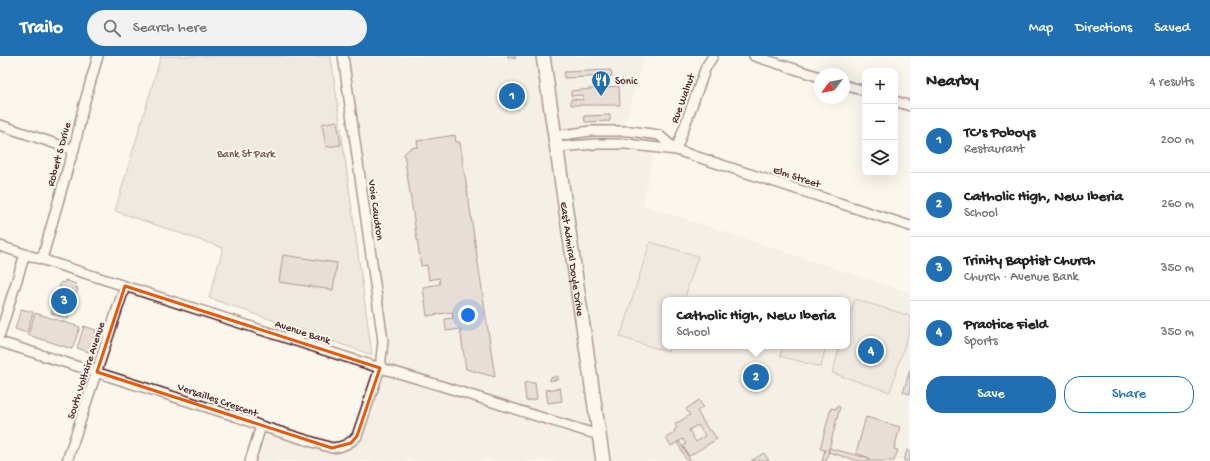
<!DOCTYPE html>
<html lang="en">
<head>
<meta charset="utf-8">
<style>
  :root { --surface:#fff; --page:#f2f2f2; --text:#222; --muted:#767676; --line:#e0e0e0; --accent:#1f6fb2 }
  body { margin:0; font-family:"Gochi Hand",sans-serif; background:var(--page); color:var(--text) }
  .controls { position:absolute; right:12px; top:12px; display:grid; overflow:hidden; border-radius:8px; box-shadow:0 4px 16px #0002 }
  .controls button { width:36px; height:36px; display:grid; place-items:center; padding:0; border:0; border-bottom:1px solid var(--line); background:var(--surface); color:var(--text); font:20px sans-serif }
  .compass { position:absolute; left:814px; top:12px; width:36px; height:36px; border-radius:50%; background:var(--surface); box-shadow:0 4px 16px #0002; rotate:238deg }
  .you { position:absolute; left:468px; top:259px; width:14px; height:14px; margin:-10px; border:3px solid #fff; border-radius:50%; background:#1a73e8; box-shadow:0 0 0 6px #1a73e833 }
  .badge { display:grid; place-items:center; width:26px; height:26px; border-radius:50%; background:var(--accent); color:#fff; font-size:13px; font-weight:700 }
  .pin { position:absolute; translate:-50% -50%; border:2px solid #fff; box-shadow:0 1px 4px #0006 }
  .popup { position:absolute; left:662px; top:241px; width:188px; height:52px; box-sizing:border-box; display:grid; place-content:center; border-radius:8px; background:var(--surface); filter:drop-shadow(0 1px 3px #0005); font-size:13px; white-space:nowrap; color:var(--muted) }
  .popup b { font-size:15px; color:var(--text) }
  .popup::after { content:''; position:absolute; left:50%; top:100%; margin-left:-8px; border:8px solid transparent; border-top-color:var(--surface) }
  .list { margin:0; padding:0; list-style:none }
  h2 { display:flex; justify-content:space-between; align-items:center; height:52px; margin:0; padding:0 16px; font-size:17px }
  h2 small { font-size:13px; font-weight:400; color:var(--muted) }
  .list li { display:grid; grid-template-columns:26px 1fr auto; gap:12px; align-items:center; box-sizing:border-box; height:64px; padding:0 16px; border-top:1px solid var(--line) }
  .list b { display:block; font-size:15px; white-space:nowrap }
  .list p { margin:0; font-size:13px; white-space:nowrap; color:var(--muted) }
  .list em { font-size:13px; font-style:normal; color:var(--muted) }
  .actions { display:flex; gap:8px; padding:12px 16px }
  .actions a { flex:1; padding:9px 0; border:1px solid var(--accent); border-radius:16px; text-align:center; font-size:14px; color:var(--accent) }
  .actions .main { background:var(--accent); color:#fff }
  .icon { flex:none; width:22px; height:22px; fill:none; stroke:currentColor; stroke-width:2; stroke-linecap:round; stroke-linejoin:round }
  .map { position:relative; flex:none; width:910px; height:405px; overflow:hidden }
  header { display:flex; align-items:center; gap:24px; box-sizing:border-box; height:56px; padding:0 20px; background:var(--accent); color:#fff }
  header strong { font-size:19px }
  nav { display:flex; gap:22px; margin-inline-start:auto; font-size:14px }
  .search { width:280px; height:36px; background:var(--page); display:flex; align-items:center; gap:10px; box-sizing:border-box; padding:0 14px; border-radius:22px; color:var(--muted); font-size:15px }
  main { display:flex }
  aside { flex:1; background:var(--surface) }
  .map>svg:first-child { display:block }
  .built { fill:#eee7de; fill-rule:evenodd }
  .green { fill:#e2d7d0; stroke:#967b7e }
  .building { fill:#cfc2bc; stroke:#4a1f2b; fill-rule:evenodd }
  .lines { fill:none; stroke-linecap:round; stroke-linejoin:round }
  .minor-casing { stroke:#4a1f2b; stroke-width:12 }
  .secondary-casing { stroke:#4a1f2b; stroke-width:16 }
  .minor { stroke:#fbf7ec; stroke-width:9 }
  .secondary { stroke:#fbf7ec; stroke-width:13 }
  .marked { fill:none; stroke:#e8590c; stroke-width:3; stroke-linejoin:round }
  .labels { text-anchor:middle; stroke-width:4; stroke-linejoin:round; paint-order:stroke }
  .poi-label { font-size:11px; fill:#4a1f2b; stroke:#fbf7ec; text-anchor:start }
  .street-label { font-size:11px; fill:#4a1f2b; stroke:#fbf7ec }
  .park-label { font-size:11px; fill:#704d54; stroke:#fbf7ec }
</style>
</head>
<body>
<header>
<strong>Trailo</strong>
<div class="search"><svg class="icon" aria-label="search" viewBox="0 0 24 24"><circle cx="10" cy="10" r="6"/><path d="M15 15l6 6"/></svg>Search here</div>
<nav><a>Map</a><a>Directions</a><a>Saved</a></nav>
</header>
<main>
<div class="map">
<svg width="910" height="405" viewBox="0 0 910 405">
  <rect width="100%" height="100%" fill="#fbf7ec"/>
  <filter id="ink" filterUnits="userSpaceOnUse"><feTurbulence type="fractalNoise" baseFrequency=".025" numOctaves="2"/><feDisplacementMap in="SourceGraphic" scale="8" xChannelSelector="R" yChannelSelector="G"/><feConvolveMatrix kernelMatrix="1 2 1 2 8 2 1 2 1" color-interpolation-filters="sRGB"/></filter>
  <g filter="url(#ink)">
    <path class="built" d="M343 0H543L601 405H250L261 370 332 392 357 380 383 285Z
      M546 0H645L625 68 656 84 643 149 910 237V405H612ZM665 244H847V290H665Z"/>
    <path class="green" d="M161 0H331L372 299 209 242 223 192 115 155Z
      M650 186 698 200 684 244H665V290H670L668 296 620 281Z
      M855 243 910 260V272L890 336 832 317 840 290H847V269Z
      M783 290H826L821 311 780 300Z"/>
    <path class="building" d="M507 0H515L516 2 510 3Z
      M611 14 612 20 564 22V16Z
      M619 30 620 49H571V43L583 44V39L571 40V35Z
      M522 31 524 47 514 50 513 48 501 49 499 34Z
      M610 59V65L585 66 584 60Z
      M337 65 341 89 326 91 322 68Z
      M455 79 456 86H460L495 321 466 313 460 273 446 275 445 263 453 262 452 256 427 260 423 231 440 228 439 222 429 224 427 209 421 210 404 98 410 92 418 91 417 85Z
      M283 199 337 207 333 234 279 226Z
      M65 224 76 228 75 231 78 232 68 263 51 257 61 226 64 227Z
      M21 253 33 256 27 277 15 273Z
      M35 257 80 271 72 293 28 279Z
      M84 270 96 274 89 296 77 292Z
      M910 314V338L903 336Z
      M558 320V323L550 325V322Z
      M530 326 531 327H535L537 343 526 345 524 327Z
      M560 332 562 345 548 347 546 334Z
      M699 344 703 351 697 355 709 375 711 374 717 383 689 400 683 390 686 388 683 383 671 390 666 382 675 376 674 374 677 372 675 368 690 359 686 353ZM698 369 705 380 696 386 689 374Z
      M837 350 840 351 826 405H822L825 394 820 393 831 352 836 353Z
      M866 361 900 371 894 393 898 394 894 405H868L869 402 856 397Z
      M679 385 691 405H687L677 386Z
      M829 392 863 401V400L869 402 868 405H859L828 396Z
      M907 394 910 395V405H904Z
      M764 397 769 405H751Z"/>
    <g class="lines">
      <g class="minor-casing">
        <path id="minor" d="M754 0 820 21
          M844 29 865 35
          M895 45 910 50
          M0 69 74 94
          M555 80 591 75H630L659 79 676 94
          M556 91 597 88H626L676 94 910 170
          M676 94 706 11 713 0
          M0 190 380 312C454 332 526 358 599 379
          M42 203 68 111 74 94 83 52 98 0
          M0 278 25 198
          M0 286 238 361 261 370 332 392C343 391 350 388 357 380L380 312 383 285 343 0
          M67 405 125 230
          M250 405 261 370"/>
      </g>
      <g class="secondary-casing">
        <g id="secondary">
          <path id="s1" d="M543 0 603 405"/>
        </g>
      </g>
      <use href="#minor" class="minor"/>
      <use href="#secondary" class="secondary"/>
    </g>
  </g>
  <path d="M0 0H910V405H0ZM125 230 380 312 357 380 351 387 332 392 97 316Z" fill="#fbf7ec" fill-opacity=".55" fill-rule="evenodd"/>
  <path class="marked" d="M125 230 380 312 357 380 351 387 332 392 97 316Z"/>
  <defs>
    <g id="restaurant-pin" transform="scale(1)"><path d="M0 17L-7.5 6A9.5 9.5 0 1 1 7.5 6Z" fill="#1f6fb2" stroke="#fbf7ec"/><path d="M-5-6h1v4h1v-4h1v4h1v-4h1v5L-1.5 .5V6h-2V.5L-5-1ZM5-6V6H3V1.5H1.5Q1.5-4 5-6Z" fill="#fff"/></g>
  </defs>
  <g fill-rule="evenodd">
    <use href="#restaurant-pin" x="601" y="24"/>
  </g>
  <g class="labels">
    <g class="poi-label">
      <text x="615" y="28">Sonic</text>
    </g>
    <g class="street-label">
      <text transform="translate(682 42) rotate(-70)" y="4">Rue Walnut</text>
      <text transform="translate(58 98) rotate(-75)" y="4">Robert S Drive</text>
      <text transform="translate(797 120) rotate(18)" y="4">Elm Street</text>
      <text transform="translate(377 154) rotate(82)" y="4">Voie Caudron</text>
      <text dy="4" stroke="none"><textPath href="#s1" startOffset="205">East Admiral Doyle Drive</textPath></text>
      <text transform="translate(303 275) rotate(18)" y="4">Avenue Bank</text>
      <text transform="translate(85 314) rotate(-72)" y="4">South Voltaire Avenue</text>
      <text transform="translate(218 343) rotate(19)" y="4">Versailles Crescent</text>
    </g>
    <g class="park-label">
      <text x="246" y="101">Bank St Park</text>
    </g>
  </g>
</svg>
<div class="controls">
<button>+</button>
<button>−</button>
<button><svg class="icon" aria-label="layers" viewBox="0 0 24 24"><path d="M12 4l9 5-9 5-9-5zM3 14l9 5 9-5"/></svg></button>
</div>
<svg class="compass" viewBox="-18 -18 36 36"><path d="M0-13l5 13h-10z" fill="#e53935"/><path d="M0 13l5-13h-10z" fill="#767676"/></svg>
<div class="you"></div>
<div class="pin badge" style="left:512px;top:40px">1</div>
<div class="pin badge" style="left:756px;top:321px">2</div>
<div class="popup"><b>Catholic High, New Iberia</b>School</div>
<div class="pin badge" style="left:64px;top:245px">3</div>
<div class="pin badge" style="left:871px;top:295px">4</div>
</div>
<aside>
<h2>Nearby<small>4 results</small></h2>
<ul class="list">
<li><span class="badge">1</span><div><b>TC's Poboys</b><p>Restaurant</p></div><em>200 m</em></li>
<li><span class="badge">2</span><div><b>Catholic High, New Iberia</b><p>School</p></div><em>260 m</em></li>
<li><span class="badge">3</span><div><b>Trinity Baptist Church</b><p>Church · Avenue Bank</p></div><em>350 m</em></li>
<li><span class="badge">4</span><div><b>Practice Field</b><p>Sports</p></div><em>350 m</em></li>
</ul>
<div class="actions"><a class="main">Save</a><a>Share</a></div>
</aside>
</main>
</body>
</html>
